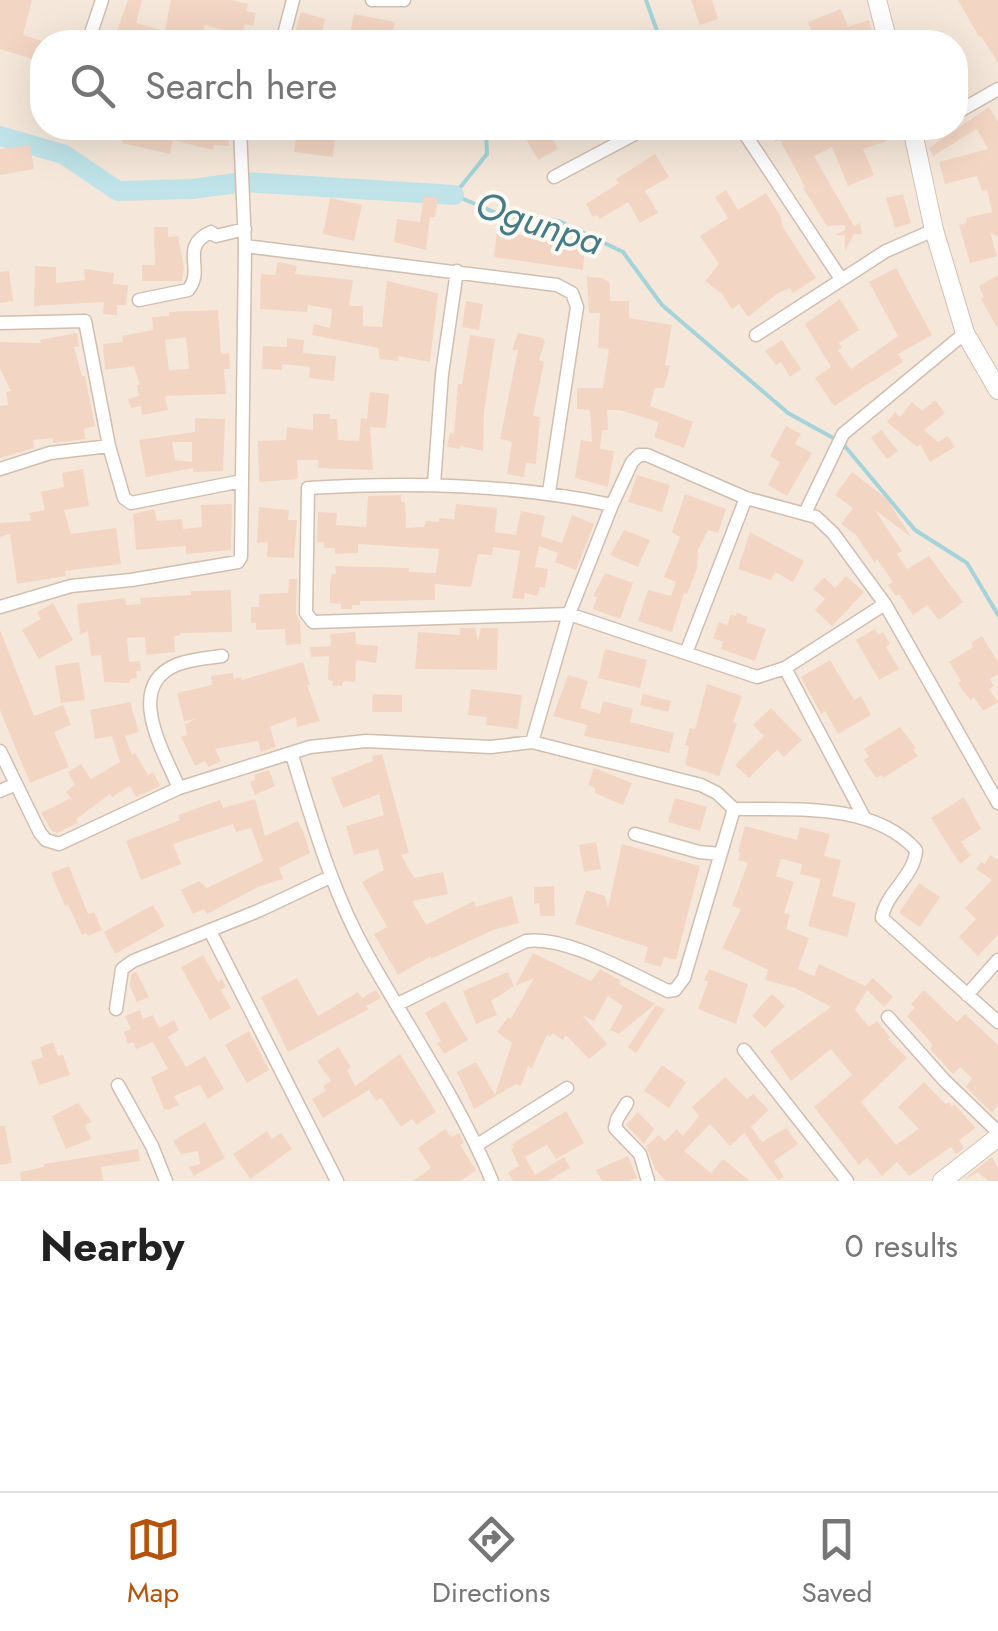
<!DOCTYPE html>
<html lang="en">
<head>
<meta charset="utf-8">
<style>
  :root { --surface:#fff; --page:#f2f2f2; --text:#222; --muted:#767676; --line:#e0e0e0; --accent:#b45309 }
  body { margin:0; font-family:Jost,sans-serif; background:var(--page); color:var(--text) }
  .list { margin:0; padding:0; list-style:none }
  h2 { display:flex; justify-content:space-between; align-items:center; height:130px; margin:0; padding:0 40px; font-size:42px }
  h2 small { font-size:32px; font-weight:400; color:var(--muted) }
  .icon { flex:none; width:55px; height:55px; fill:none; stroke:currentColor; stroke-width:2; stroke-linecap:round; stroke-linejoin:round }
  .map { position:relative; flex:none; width:998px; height:1181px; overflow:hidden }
  .search { position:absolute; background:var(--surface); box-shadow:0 10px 40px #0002; left:30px; right:30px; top:30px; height:110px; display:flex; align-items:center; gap:25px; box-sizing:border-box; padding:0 35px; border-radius:40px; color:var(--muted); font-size:38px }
  .sheet { height:310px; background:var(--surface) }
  nav { display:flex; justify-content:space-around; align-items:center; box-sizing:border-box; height:140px; border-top:2px solid var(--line); background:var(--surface); font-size:28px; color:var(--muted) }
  nav a { display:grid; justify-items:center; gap:5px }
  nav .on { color:var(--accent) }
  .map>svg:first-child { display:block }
  .residential { fill:#f5e8da; fill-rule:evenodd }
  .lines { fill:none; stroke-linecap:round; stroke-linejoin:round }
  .stream { stroke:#a5d3da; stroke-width:4 }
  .river { stroke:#bfe3e8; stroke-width:20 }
  .building { fill:#f3d5c3; fill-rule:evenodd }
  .street-casing { stroke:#d1beb0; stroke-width:15 }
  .secondary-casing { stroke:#d6c0b0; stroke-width:20 }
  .street { stroke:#fff; stroke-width:12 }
  .secondary { stroke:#fff; stroke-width:18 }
  .labels { text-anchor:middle; stroke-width:8; stroke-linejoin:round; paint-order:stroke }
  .water-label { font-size:38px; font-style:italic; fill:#437c86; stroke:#fffaf3 }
</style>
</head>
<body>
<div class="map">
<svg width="998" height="1181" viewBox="0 0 998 1181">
  <rect width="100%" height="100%" fill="#fdf6ec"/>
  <path class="residential" d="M0 0H998V1181H0ZM42 42H956V128H42Z"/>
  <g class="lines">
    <path class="stream" d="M646 0 661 42
      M486 128 487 154 454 195 501 215 559 221 623 252 662 305 788 413 835 439
      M843 444 915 530 967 563 998 615"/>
    <path class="river" d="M0 136 63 154 118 191 192 189 244 182 454 195"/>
  </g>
  <path class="building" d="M0 0H32L23 35 42 41V62L0 49Z
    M128 0H142L136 23 165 31 171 0H231L248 4 246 11 256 13 253 26 245 24 242 35 205 25 200 42H113Z
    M691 0H712L718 19 700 25Z
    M958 0H998V63L981 36 979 37Z
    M841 9 848 27 869 20 875 42H861L859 36 844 42H832L831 39 816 42 808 22Z
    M301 12 325 19 322 32 349 40 348 42H292Z
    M354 14 395 22 391 42H348Z
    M989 107 998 122V237L990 232 997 256 970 263 959 225 967 223 966 218 992 212 987 190 982 191 977 176 945 184 939 162 988 149 977 129 933 156 929 148Z
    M125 128 229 129V146L214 145 213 150 173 140 170 154 122 143Z
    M520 128H561L550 134 558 149 538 160Z
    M770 128H882L887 141 863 149 874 175 848 186 832 147 814 156 854 226 860 223 862 234H854L845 251V235H835L845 230V225L827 226 803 188 805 187 780 140 775 142Z
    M297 130 335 135 333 157 294 152Z
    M30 145 34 169 0 175V149Z
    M655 154 669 177 645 191 658 213 640 223 628 202 600 219 597 215 593 217 586 204 619 183 616 179Z
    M726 190 738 210 766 193 781 217 782 226 816 278 793 293 790 288 778 293 748 317 739 304 732 309 721 293 705 281 719 264 700 236 728 218 715 197Z
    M903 194 911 223 895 228 886 198Z
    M424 196 438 198 435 217H430L426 250 394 242 397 219 420 222Z
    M330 198 362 205 354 241 323 234Z
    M154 227H168V237L178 236 184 267 182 281H142V265H155Z
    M497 231 585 245 583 270 494 257Z
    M278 262 297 266 295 274 353 280 349 306H363V326L382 327 387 281 438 293 430 362 398 356V361L380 359 378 348 312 335 314 324 330 328 332 309 308 305 307 312 260 309 261 274 275 275Z
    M35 266 56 267V283L85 280 84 269 114 273 113 284 128 285 126 305H117V315L103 314 104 302 34 306Z
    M896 268 932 335 898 354 903 362 834 406 815 378 831 367 805 324 840 299 859 330 839 343 842 348 838 350 851 369 898 336 869 282Z
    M9 271 13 301 0 303V272Z
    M998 275V329L981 299 984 297 979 286Z
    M587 277 602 278 610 283V301H629V318L672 325 665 365 670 366 664 388H655L650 406 693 422 684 448 654 437 659 422 620 410H607L608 430H602L600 449 614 451 608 487 575 478 581 440 592 442 590 410 577 409V388H603L609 349 598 348 600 313H589Z
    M466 301 483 304 479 330 462 327Z
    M218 310 221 354 229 353 230 369H224L226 394 165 396 168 410 142 415 141 406 131 408 128 399 139 396 137 385H140L134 366 105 370 103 344 123 342 122 336 153 330 152 317 169 316V312ZM186 337 189 369 169 370 165 340Z
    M77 333 79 346 74 347 82 376H85L95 426 84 429 85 439 53 443V438L33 440 34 448 0 458V406L8 405 6 392 11 391 0 369V342L41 343 40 340Z
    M518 333 543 338 545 342 539 360 544 362 533 416 540 417 536 464 526 463 524 477 507 474 512 442 500 439 518 350H512Z
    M470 335 495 339 484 412 483 451 460 446V449L447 447 450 433 454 434 458 384H462Z
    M287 338 304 340 303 353 336 356 334 381 309 378 310 367 282 364V370L262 369 263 346 287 347Z
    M782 340 801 369 790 377 781 362 776 365 765 351Z
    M370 392 389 394 386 428 370 427 373 470 318 468V460H297L298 479 259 482 258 441 286 440 287 427 313 430V414H330V419H337L338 440 359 441 361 418 367 419Z
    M935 400 945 413 924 430 938 442 948 436 955 447 930 462 920 444 917 447 887 422 895 412 900 417 912 402 922 411Z
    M195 418 225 419 223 471 193 472V468L146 477 139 440 195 432ZM172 442H192V462L175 460Z
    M786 426 801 434 795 444 812 453 787 496 768 485 780 462 770 456Z
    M881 430 898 451 887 459 871 438Z
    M83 469 89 506 64 510 71 534 116 528 121 564 65 571 66 576 17 584 10 534 0 537V523L31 521 29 513 45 510 41 492 64 487 62 473Z
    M852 472 887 499 911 537 875 510 902 551 897 554 907 569 929 556 963 602 939 620 927 605 913 615 899 594 896 596 888 585 893 582 877 559 874 562 856 535 841 524 853 508 835 495Z
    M637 475 670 485 662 512 628 502Z
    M685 494 726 509 718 533 708 530 698 550 697 569 687 594 684 593 672 632 638 621 648 590 671 596 676 582 664 577 680 537 672 532Z
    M401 495V502H405L406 528 424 527 426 521 439 522V518L454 519 456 504 497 508 495 532 516 535 521 511 545 516 541 536 562 543 572 515 594 524 576 570 555 562 558 553 539 546 535 567 548 569 545 588 540 587 537 596 525 593 524 599 512 598 520 551 493 547 492 555 478 554 471 587 435 584V600L360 601V605H352V609H341V604L330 603V582L332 574H336L335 566 409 568V572L436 573 439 549 358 544V553L335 554V548H324V542H317L318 512 337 513 336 525 366 527 368 496Z
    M232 504 231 550 186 554V546L136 550 133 514 154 509 157 521 182 519 183 529 202 527 201 505Z
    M259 507 289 510 288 520H297L294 558 267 557 268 542 257 543Z
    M624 530 650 540 638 567 610 555Z
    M750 532 804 561 793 582 775 572 771 580 738 569Z
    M605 573 633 583 620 619 593 609 597 597 593 596Z
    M846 576 864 592 832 626 815 610 825 599 813 589 824 577 835 588Z
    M289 579H297L296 613 300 622 301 644 286 645 285 629 256 630V623H251V607H259V594L288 593Z
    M231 590 232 632 180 633V635L174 636 175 652 146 655 145 637 127 638 129 662 140 661 141 671H136L137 678 130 679V683L104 682 101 655 91 656 88 631 80 635 77 604 125 598 126 605 141 604 140 598 191 595V591Z
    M53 603 73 640 39 659 22 630 41 619 37 612Z
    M737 613 748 617 746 622 766 629 755 661 721 649 723 642 713 638 719 622 727 625 731 614 736 616Z
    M460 628H475L478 641 481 628H498L497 670 415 669 418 632 460 635Z
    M875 629 878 635 883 632 890 644 886 647 899 669 879 680 856 640Z
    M0 630 34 716 63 705 71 725 54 732 69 767 30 783 0 710Z
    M355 632 356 644 378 646 376 663 356 660 355 682 343 681 342 686H332L333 681 328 680 329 656 311 657 310 647 331 646 330 634Z
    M982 636 998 662V674L990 679 994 686 989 689 998 702 983 711 974 697 971 700 963 691 958 683 961 681 949 662 973 647 971 643Z
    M605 649 647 660 640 688 598 678Z
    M830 660 854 700 861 696 871 715 838 734 825 711 821 714 801 677Z
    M79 662 85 700 61 703 55 666Z
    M303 662 310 685H307L320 721 297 727 296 717 270 727 276 747 261 752 258 741 215 749 221 761 208 767 205 761 195 766 181 737 187 735 185 725 195 719 184 721 177 693 212 685 211 676 233 673 234 679 241 677 242 680Z
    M568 675 588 681 580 708 600 714 603 701 633 709 630 722 674 733 669 753 584 736 587 725 553 716Z
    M707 684 742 696 733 722 737 724 719 776 685 765 689 746 685 745 690 728 695 729Z
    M471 689 522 695 518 729 486 725 487 717 468 715Z
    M373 694 402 695V712H372Z
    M643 694 671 701 668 712 640 705Z
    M130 702 139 732 125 736 132 755 135 753 148 775 153 772 160 786 136 797 130 786 112 797 110 794 76 819 78 823 57 833 52 831 41 813 71 798 66 792 75 785 68 772 81 764 91 779 120 762 112 736 95 739 90 710Z
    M771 708 802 740 784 757 777 750 749 778 735 765 764 736 753 725Z
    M900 727 916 748 913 750 918 756 883 778 882 775 876 778 864 760 869 757 864 749Z
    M382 754 409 853 401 855 414 878 443 872 448 894 412 901 426 925 474 901 476 907 512 896 519 923 493 930 431 959V956L398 975 374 934 387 927 362 882 384 870 378 849 354 855 346 826 384 815 379 794 343 808 331 778 373 761 372 756Z
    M594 768 632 783 623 805 595 793V788L588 785Z
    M269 770 275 786 255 795 250 782 255 780 254 775Z
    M964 797 981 829 961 842 971 855 960 864 931 818Z
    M675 798 707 807 700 831 668 822Z
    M255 799 265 836 298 821 305 836 310 853 279 868 283 879 258 887 207 914 204 909 193 914 181 890 199 881 207 888 263 861 251 828 236 832 233 824 173 844 181 864 141 880 126 841 180 820 178 815 220 800 223 808Z
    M745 826 797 840 800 827 830 834 824 856 841 860 832 896 856 903 847 937 808 926 821 879 800 874 802 864 781 859 776 876 794 882 784 913 790 915 786 929 809 938 798 969 814 976 819 964 865 986 873 978 893 997 884 1007 867 990 855 1010 869 1027 877 1021 890 1037 888 1039 907 1058 861 1102 896 1145 919 1129 898 1107 924 1082 945 1104 949 1102 952 1107 954 1104 976 1128 959 1140 964 1148 956 1154 951 1147 909 1176 897 1162 882 1176 867 1158 859 1165 814 1107 852 1075 831 1049 791 1081 770 1051 831 1007 795 988 765 980 768 970 722 948 741 909 732 906 748 863 738 860 740 853 738 852Z
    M596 842 601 869 584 872 579 845Z
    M622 844 700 866 676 960 664 957 661 967 644 962 648 947 575 924 586 890 605 896 608 908Z
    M990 855 998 860V935L978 956 959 937 976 919 965 908 992 880 976 869 981 862 985 864Z
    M69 866 88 914 94 912 102 930 88 936 86 933 82 935 68 905 65 906 51 873Z
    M919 883 940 897 920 927 899 913Z
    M554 886 555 916H540L539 903 534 904V887Z
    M153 905 165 926 115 954 104 932Z
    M533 953 591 981 600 969 621 981 619 984 655 1004 619 1034 610 1030 623 1006 608 996 594 1021 582 1015 607 1044 589 1059 566 1035 563 1040 552 1033 550 1037 547 1035 532 1068 528 1066 521 1086 516 1084 474 1109 457 1072 476 1062 495 1095 512 1043 497 1032 508 1017 511 1019 534 978 515 986Z
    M203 955 218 982 222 979 226 987 221 990 231 1008 210 1020 181 967Z
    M709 969 748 984 736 1024 698 1009 708 982 704 980Z
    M136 971 149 997 137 1002 130 986 131 975Z
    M508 972 514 986 491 1001 497 1015 476 1024 463 991Z
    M297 978 318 1016 358 992 362 998 376 990 381 998 366 1006 369 1009 288 1052 261 997Z
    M924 990 957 1022 965 1014 998 1045V1104L992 1113 966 1087 972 1078 960 1067 953 1074 930 1049 933 1045 907 1016 915 1008 911 1004Z
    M772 994 785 1006 765 1028 752 1016Z
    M445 1001 468 1040 444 1054 437 1043 441 1041 425 1013Z
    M656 1005 665 1009 636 1053 628 1047Z
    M140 1010 143 1019 153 1015 159 1028 174 1020 179 1030 168 1037 186 1067 205 1056 224 1089 208 1099 200 1085 174 1096 179 1105 168 1110 164 1109 151 1077 168 1069 153 1042 136 1049 133 1042 128 1044 124 1032 131 1029 125 1016Z
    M249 1031 269 1070 247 1083 225 1045Z
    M53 1042 58 1056 63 1055 70 1075 39 1085 31 1061 43 1057 40 1047Z
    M338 1047 351 1067 347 1070 355 1086 400 1054 436 1112 416 1125 412 1119 401 1127 381 1098 376 1101 369 1090 323 1118 312 1099 326 1091 323 1086 331 1081 317 1061Z
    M662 1065 686 1082 669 1108 644 1091Z
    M725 1077 747 1099 753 1094 769 1110 751 1127 762 1142 786 1128 798 1144 774 1161 784 1177 778 1180 744 1133 730 1146 710 1124 684 1151 711 1173 723 1159 750 1181H666L655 1169 646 1146 659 1135 665 1141 677 1129 683 1136 699 1116 692 1107Z
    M78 1103 92 1122 85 1125 91 1139 66 1149 52 1116Z
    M566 1111 584 1143 556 1159 547 1145 525 1157 535 1175 564 1157 570 1168 548 1181H513L508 1172 519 1166 511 1149 514 1148 512 1144Z
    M638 1112 654 1129 644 1144 626 1125Z
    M205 1122 225 1158 194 1176 189 1167 200 1164 198 1151 181 1154 173 1141Z
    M0 1126H5L12 1163 0 1165Z
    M445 1129 451 1137 459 1133 464 1143 460 1145 476 1170 460 1181H413L431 1168 418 1148Z
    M267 1131 272 1139 281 1133 292 1149 250 1179 233 1154Z
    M138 1149 140 1161 101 1167 103 1181H21L20 1172 44 1167V1164Z
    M628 1156 637 1178 629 1181H602L596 1170Z
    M992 1157 998 1168V1181H988L978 1172 962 1181Z"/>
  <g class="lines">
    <g class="street-casing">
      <path id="street" d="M372 0H404
        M88 42 102 0
        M282 42 293 0
        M956 113 998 89
        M741 128 841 279
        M554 177 646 128
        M245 246 557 285 572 293 577 307 549 492
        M139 300 188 290C206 269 178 247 211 232L216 236 245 229
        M0 323 85 321 109 446 124 498 131 503 242 481
        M756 335 886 251 934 230
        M0 469 50 453 109 446
        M434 484 442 374 457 271
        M612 505C512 484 411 482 308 488L306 613 313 622 569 614 757 677 785 668 885 604
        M805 513 843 434 965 333
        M0 607 71 586 131 580 238 562 241 557 245 246 240 128
        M686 653 746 498
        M785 668 864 817
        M532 742 569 614 612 505 632 462 639 455H647L746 498 816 517 833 533 885 604 998 803
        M0 751 40 833 46 840 59 844 179 788 310 747 366 741 491 747 532 742 701 785 717 793 734 809C793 810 873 802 916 850 915 876 885 893 882 918L998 1022
        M292 755C313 823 332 892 367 954 409 1029 459 1101 492 1181
        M179 788C164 752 124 687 176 665 190 659 208 658 222 656
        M0 791 16 784
        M635 834 699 852 720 854
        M210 931 337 1181
        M967 995 998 960
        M398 1004 526 941C566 935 631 974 668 991L675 990 684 978 734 809
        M116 1009 122 969 133 961 258 911 330 877
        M888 1017 944 1080 998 1132
        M744 1050 847 1181
        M118 1085 152 1146 166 1181
        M627 1103 617 1119 615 1128 640 1154 648 1181
        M477 1145 567 1088"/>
    </g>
    <g class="secondary-casing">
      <path id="secondary" d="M877 0 888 42
        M912 128 934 230 965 333 998 390
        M942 1181 998 1137"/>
    </g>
    <use href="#street" class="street"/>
    <use href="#secondary" class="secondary"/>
  </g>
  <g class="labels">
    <g class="water-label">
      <text transform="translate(539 223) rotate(18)" y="13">Ogunpa</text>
    </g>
  </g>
</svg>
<div class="search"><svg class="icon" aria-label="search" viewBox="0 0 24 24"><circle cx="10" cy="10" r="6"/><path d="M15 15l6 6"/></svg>Search here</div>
</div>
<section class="sheet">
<h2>Nearby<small>0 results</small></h2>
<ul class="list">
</ul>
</section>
<nav>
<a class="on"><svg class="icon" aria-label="map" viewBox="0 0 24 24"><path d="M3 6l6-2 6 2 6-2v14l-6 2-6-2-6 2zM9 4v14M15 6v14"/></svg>Map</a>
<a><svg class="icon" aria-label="directions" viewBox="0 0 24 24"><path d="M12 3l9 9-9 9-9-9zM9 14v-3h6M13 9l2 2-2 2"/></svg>Directions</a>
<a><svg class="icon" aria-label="saved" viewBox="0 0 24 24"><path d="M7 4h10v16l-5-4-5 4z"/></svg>Saved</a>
</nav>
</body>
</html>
